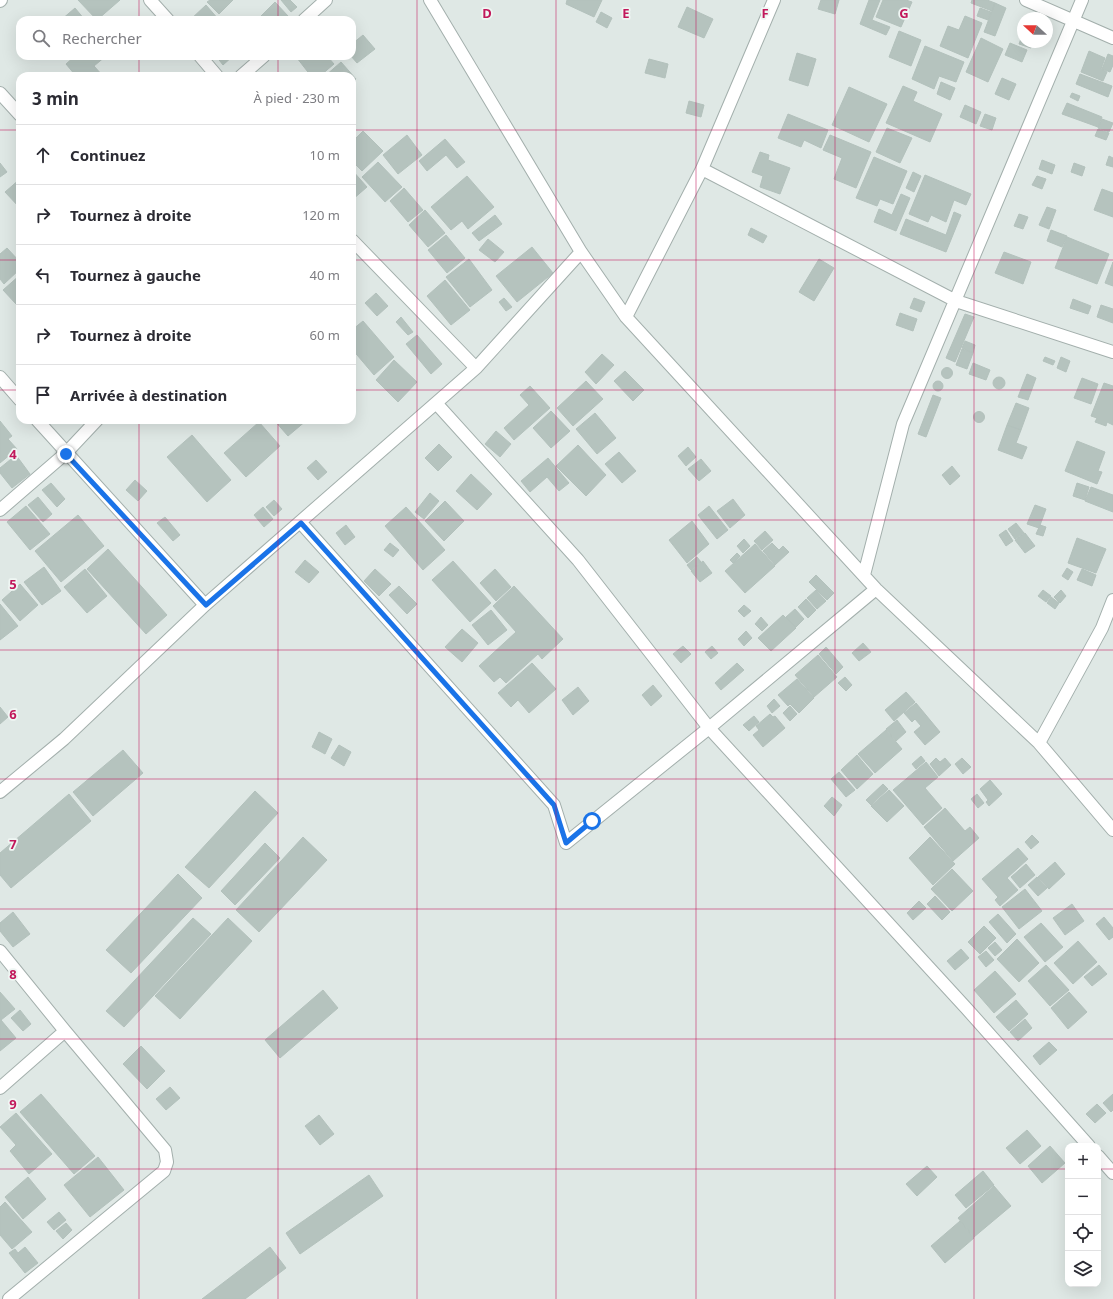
<!DOCTYPE html>
<html lang="fr">
<head>
<meta charset="utf-8">
<style>
  :root { --surface:#fff; --page:#f2f2f3; --text:#2b2b33; --muted:#7c7c81; --line:#e1e1e2 }
  body { margin:0; font-family:"Noto Sans",sans-serif; background:var(--page); color:var(--text) }
  .controls { position:absolute; right:12px; bottom:12px; display:grid; overflow:hidden; border-radius:8px; box-shadow:0 4px 16px #0002 }
  .controls button { width:36px; height:36px; display:grid; place-items:center; padding:0; border:0; border-bottom:1px solid var(--line); background:var(--surface); color:var(--text); font:20px sans-serif }
  .compass { position:absolute; left:1017px; top:12px; width:36px; height:36px; border-radius:50%; background:var(--surface); box-shadow:0 4px 16px #0002; rotate:291deg }
  .stop { position:absolute; width:12px; height:12px; margin:-9px; border:3px solid #1a73e8; border-radius:50%; background:#fff }
  .stop.end { background:#1a73e8; border-color:#fff; box-shadow:0 1px 4px #0008 }
  .list { margin:0; padding:0; list-style:none }
  h2 { display:flex; justify-content:space-between; align-items:center; height:52px; margin:0; padding:0 16px; font-size:17px }
  h2 small { font-size:13px; font-weight:400; color:var(--muted) }
  .list li { display:grid; grid-template-columns:26px 1fr auto; gap:12px; align-items:center; box-sizing:border-box; height:60px; padding:0 16px; border-top:1px solid var(--line) }
  .list b { display:block; font-size:15px; white-space:nowrap }
  .list em { font-size:13px; font-style:normal; color:var(--muted) }
  .icon { flex:none; width:22px; height:22px; fill:none; stroke:currentColor; stroke-width:2; stroke-linecap:round; stroke-linejoin:round }
  .map { position:relative; flex:none; width:1113px; height:1299px; overflow:hidden }
  .search { position:absolute; background:var(--surface); box-shadow:0 4px 16px #0002; left:16px; top:16px; width:340px; height:44px; display:flex; align-items:center; gap:10px; box-sizing:border-box; padding:0 14px; border-radius:12px; color:var(--muted); font-size:15px }
  .panel { position:absolute; background:var(--surface); box-shadow:0 4px 16px #0002; left:16px; top:72px; width:340px; height:352px; border-radius:12px }
  .map>svg:first-child { display:block }
  .building { fill:#b5c3be; stroke:#b3c1bc }
  .lines { fill:none; stroke-linecap:round; stroke-linejoin:round }
  .minor-casing { stroke:#a3afac; stroke-width:14 }
  .minor { stroke:#fff; stroke-width:12 }
  .route { stroke:#1a73e8; stroke-width:5 }
  .grid { fill:none; stroke:#c2185b; stroke-width:1; stroke-opacity:0.55 }
  .grid-label { font-size:13px; text-anchor:middle; font-weight:bold; fill:#c2185b; stroke:#eff6f3; stroke-width:3.5; stroke-linejoin:round; paint-order:stroke }
</style>
</head>
<body>
<div class="map">
<svg width="1113" height="1299" viewBox="0 0 1113 1299">
  <rect width="100%" height="100%" fill="#dfe8e5"/>
  <path class="building" d="M78 0H120L97 20Z
    M210 0H233L219 14 207 2Z
    M281 0H290L297 7 291 12Z
    M567 0H602L594 17 566 4Z
    M821 0H839L835 14 818 9Z
    M869 0H880L872 20 890 27 886 35 860 24Z
    M883 0H906L912 2 901 27 876 17Z
    M972 0H987L995 3 992 11 971 3Z
    M275 2 288 16 284 20H263L260 17Z
    M995 3 1006 8 995 36 984 32Z
    M206 5 219 20H190Z
    M687 7 713 19 704 38 678 27Z
    M75 8 85 20H61Z
    M980 8 991 12 988 20 977 16Z
    M601 12 612 18 607 28 596 22Z
    M965 16 982 23 968 58 940 46 948 26 959 30Z
    M899 31 921 40 911 66 889 57Z
    M1023 33V42H1033L1031 48 1019 44Z
    M363 35 375 49 357 63 351 56 352 44Z
    M981 38 1003 49 988 82 966 72Z
    M1010 43 1027 50 1022 62 1005 55Z
    M925 46 964 62 956 82 939 76 934 89 912 79Z
    M1089 51 1105 58 1101 69 1107 72 1103 81 1081 72Z
    M797 53 816 59 808 86 789 80Z
    M1108 54 1113 56V65L1110 72 1102 69Z
    M75 56H106L94 66 103 76H76L66 64Z
    M216 56H233L223 65Z
    M299 56H327L334 64 320 76H311L297 58Z
    M649 59 668 64 665 78 645 73Z
    M341 62 356 79 352 82V76H325Z
    M1080 74 1112 86 1108 97 1076 84Z
    M1002 78 1016 84 1009 100 995 94Z
    M941 82 955 88 950 100 937 94Z
    M903 86 917 92 913 101 942 114 930 142 886 123Z
    M849 87 887 104 869 142 832 125Z
    M1072 93 1080 96 1078 101 1070 97Z
    M689 101 704 105 701 117 686 113Z
    M1067 103 1102 117 1098 127 1062 114Z
    M965 105 981 112 976 124 960 117Z
    M788 114 828 130 821 148 804 140 801 147 778 138Z
    M985 114 996 118 992 130 980 126Z
    M1102 119 1113 123 1109 132 1098 128Z
    M887 128 912 138 900 163 876 152Z
    M1098 129 1109 133 1106 140 1095 136Z
    M363 131 383 151 362 171 352 161V142Z
    M407 135 422 155 398 174 383 155Z
    M830 135 871 152 856 188 834 179 842 158 823 150Z
    M445 139 465 162 457 168 446 155 427 171 419 161Z
    M760 152 769 155 768 160 790 168 780 194 760 187 763 176 752 172Z
    M1109 156 1113 158V167L1106 165Z
    M874 157 907 171 893 204 880 199 877 206 856 198Z
    M1042 160 1055 165 1052 174 1039 169Z
    M378 162 402 187 385 202 362 177Z
    M0 163 7 172 0 177Z
    M1074 163 1085 167 1082 176 1071 172Z
    M352 170 367 187 352 200Z
    M913 172 921 176 914 192 906 188Z
    M925 175 971 194 966 205 954 200 946 222 931 215 928 222 909 214Z
    M467 176 494 207 468 229 462 221 451 230 431 207Z
    M1037 176 1046 179 1042 189 1032 185Z
    M20 179V208L5 192Z
    M404 188 423 210 408 222 390 201Z
    M1102 189 1113 193V217L1094 210Z
    M901 194 910 198 896 231 874 222 879 209 892 215Z
    M1047 207 1056 210 1049 229 1039 225Z
    M425 210 445 233 428 247 409 225Z
    M954 212 961 215 946 252 900 234 906 219 946 235Z
    M1019 214 1028 217 1023 229 1014 226Z
    M495 215 502 224 479 241 472 233Z
    M751 228 767 236 763 243 748 235Z
    M1051 230 1067 236 1062 247 1047 241Z
    M446 235 465 258 447 273 428 250Z
    M1067 237 1109 254 1097 284 1055 268Z
    M488 239 504 252 495 262 479 250Z
    M532 247 553 273 517 302 496 276Z
    M7 248 20 262V269L4 284 0 279V254Z
    M1004 252 1031 262 1023 284 995 273Z
    M469 259 492 290 470 307 446 277Z
    M819 259 834 268 814 301 799 292Z
    M1113 262V286L1105 283Z
    M20 275V300L16 304 3 290Z
    M445 280 470 310 451 325 427 296Z
    M376 293 388 306 377 316 365 303Z
    M504 298 512 307 506 311 499 302Z
    M914 298 925 302 921 312 910 308Z
    M1073 299 1091 306 1088 314 1070 308Z
    M1101 305 1113 309V323L1097 317Z
    M900 313 917 319 913 331 896 325Z
    M965 314 974 317 955 362 946 358Z
    M401 317 413 332 408 335 396 322Z
    M363 321 394 357 374 375 352 349V330Z
    M417 335 442 364 431 374 406 344Z
    M965 341 975 345 973 353 962 348Z
    M962 349 973 353 967 369 956 365Z
    M602 354 614 365 596 384 585 372Z
    M1045 357 1055 361 1053 365 1043 361Z
    M1061 357 1070 361 1066 372 1057 368Z
    M394 360 417 382 398 402 376 380Z
    M973 363 990 370 986 380 969 374Z
    M941.5 373a5.5 5.5 0 1 1 11 0a5.5 5.5 0 1 1-11 0Z
    M625 371 644 390 633 401 614 381Z
    M1027 374 1036 378 1028 400 1018 397Z
    M993 383a6 6 0 1 1 12 0a6 6 0 1 1-12 0Z
    M1082 378 1098 384 1091 404 1074 398Z
    M586 381 603 399 573 426 557 408Z
    M933 386a5 5 0 1 1 10 0a5 5 0 1 1-10 0Z
    M1104 383 1113 386V425L1107 422 1106 426 1095 422 1097 418 1091 416Z
    M530 386 550 408 514 440 504 428 529 405 520 395Z
    M933 395 941 398 926 437 918 434Z
    M1016 403 1029 408 1021 430 1007 425Z
    M551 411 570 431 551 448 533 428Z
    M973.5 417a5.5 5.5 0 1 1 11 0a5.5 5.5 0 1 1-11 0Z
    M595 413 616 438 597 454 576 429Z
    M274 420H307L288 436Z
    M0 421 12 436 8 439 17 449 0 463Z
    M259 422 280 446 246 477 224 453Z
    M1007 425 1021 430 1016 443 1027 447 1022 459 998 450Z
    M496 431 511 444 500 457 485 444Z
    M192 435 231 480 207 502 167 457Z
    M1077 441 1105 452 1098 471 1102 472 1097 484 1065 471Z
    M439 444 452 457 438 471 425 458Z
    M578 445 606 475 586 496 556 466Z
    M688 447 696 457 686 466 678 456Z
    M619 452 636 471 622 483 605 464Z
    M16 455 30 474 12 488 0 473V468Z
    M548 458 569 483 559 491 547 477 530 492 521 481Z
    M701 459 711 471 699 481 688 469Z
    M316 460 327 472 318 480 307 468Z
    M952 466 960 476 950 485 942 475Z
    M471 474 492 494 477 510 456 491Z
    M135 480 147 491 138 501 126 490Z
    M51 483 65 499 57 507 42 490Z
    M1077 483 1089 487 1085 500 1073 496Z
    M1091 487 1113 495V512L1085 501Z
    M430 493 439 501 424 519 415 512Z
    M38 497 52 514 43 522 28 505Z
    M733 499 745 515 730 528 717 511Z
    M274 500 282 509 274 516 266 507Z
    M445 501 464 521 444 541 425 521Z
    M1035 505 1046 509 1039 528 1027 524Z
    M26 506 50 534 30 550 7 522Z
    M709 506 728 530 717 539 698 515Z
    M263 507 273 519 264 527 254 515Z
    M406 507 445 550 423 570 385 526Z
    M78 515 104 546 61 582 35 551Z
    M165 517 180 535 173 541 157 523Z
    M692 521 709 544 687 563 669 540Z
    M1016 523 1024 533 1015 539 1008 529Z
    M346 525 355 537 345 545 336 533Z
    M1040 525 1046 527 1043 536 1036 534Z
    M1006 530 1013 541 1006 546 999 535Z
    M765 531 773 540 762 550 754 541Z
    M1025 533 1035 546 1025 553 1015 540Z
    M1077 538 1106 549 1096 573 1068 563Z
    M744 539 750 546 743 553 737 546Z
    M390 543 399 550 393 557 384 550Z
    M772 543 779 550 783 546 789 552 775 565 763 551Z
    M755 544 775 566 745 593 725 571Z
    M108 549 167 615 146 634 87 569Z
    M737 553 740 556 733 563 730 560Z
    M697 557 701 562 691 570 687 565Z
    M305 560 319 572 309 583 295 572Z
    M453 561 491 603 470 622 432 580Z
    M703 561 712 573 700 582 691 571Z
    M44 567 61 591 42 605 24 582Z
    M1067 568 1073 572 1068 580 1062 576Z
    M85 569 107 596 87 613 64 587Z
    M375 569 391 584 379 596 364 581Z
    M495 569 511 587 496 601 480 583Z
    M1082 569 1096 575 1092 586 1077 580Z
    M816 575 834 593 827 600 809 582Z
    M20 584 38 605 20 621 2 600Z
    M399 586 417 604 407 614 389 595Z
    M514 586 563 639 542 659 538 654 506 683 500 677 494 682 479 666 516 632 493 606Z
    M816 590 826 601 817 609 807 598Z
    M1043 590 1051 596 1046 602 1038 596Z
    M1061 590 1066 596 1060 603 1054 597Z
    M1051 597 1059 603 1055 609 1047 603Z
    M806 599 816 610 808 618 798 607Z
    M0 604 18 626 0 640Z
    M744 605 751 611 744 617 738 611Z
    M795 609 804 619 796 627 786 617Z
    M491 610 507 630 488 645 472 625Z
    M783 615 796 628 771 651 758 638Z
    M761 617 768 625 762 631 755 624Z
    M462 629 478 643 462 662 445 647Z
    M746 631 752 638 744 646 738 639Z
    M863 643 871 652 859 661 852 653Z
    M683 646 691 654 681 663 673 654Z
    M712 646 718 653 711 659 705 652Z
    M826 647 843 667 836 674 819 654Z
    M818 655 837 677 814 697 795 675Z
    M532 663 556 689 529 713 518 700 511 707 498 693Z
    M737 663 744 670 721 690 715 683Z
    M845 677 852 685 846 691 838 683Z
    M797 679 814 698 799 713 790 704 788 706 778 695Z
    M653 685 662 696 651 706 642 695Z
    M578 687 589 701 573 715 562 700Z
    M906 692 915 702 894 721 885 710Z
    M774 699 780 706 772 713 767 706Z
    M916 703 940 732 925 745 914 732 921 726 915 719 912 722 904 713Z
    M790 706 797 714 790 721 783 713Z
    M0 707 8 717 0 724Z
    M770 714 773 717 775 716 785 728 763 747 753 735 759 730 756 726Z
    M754 716 759 722 749 731 743 725Z
    M897 720 906 732 896 741 886 729Z
    M886 730 902 749 875 773 858 754Z
    M319 732 332 739 325 754 312 747Z
    M339 745 351 752 344 766 331 758Z
    M123 750 143 773 93 816 73 792Z
    M857 755 873 774 857 789 841 770Z
    M921 756 925 761 916 769 912 764Z
    M936 758 940 762 945 758 951 765 939 776 930 764Z
    M962 758 971 767 963 774 955 764Z
    M926 762 938 777 925 788 942 808 923 825 893 790Z
    M839 772 855 790 846 797 831 779Z
    M990 780 1002 794 989 806 986 802 988 800 980 789Z
    M883 784 888 789 871 805 866 800Z
    M889 790 904 806 887 822 871 806Z
    M255 791 278 813 209 888 185 867Z
    M69 794 91 821 11 888 0 875V853Z
    M977 794 984 803 978 808 971 799Z
    M832 797 842 805 834 816 824 806Z
    M945 808 965 831 970 827 979 838 953 861 924 827Z
    M1032 835 1039 842 1031 849 1025 842Z
    M303 837 327 860 259 932 236 910Z
    M930 837 955 864 933 885 909 858Z
    M265 843 280 858 235 905 221 891Z
    M1018 848 1028 859 1007 878 1018 890 1000 906 995 900 998 897 982 879Z
    M1055 862 1065 874 1049 889 1038 877Z
    M1026 864 1035 875 1020 888 1011 877Z
    M952 869 973 891 952 911 931 889Z
    M178 874 202 898 131 973 106 950Z
    M1037 877 1047 888 1038 896 1028 885Z
    M1025 889 1042 911 1019 929 1002 907Z
    M935 896 950 912 942 920 927 904Z
    M919 901 926 908 913 920 907 913Z
    M1072 904 1084 921 1065 935 1053 918Z
    M13 912 30 934 13 947 0 931V923Z
    M998 914 1016 934 1007 943 989 922Z
    M1104 917 1113 928V937L1109 940 1096 924Z
    M193 918 211 934 124 1027 106 1011Z
    M228 918 252 941 180 1019 155 996Z
    M1041 923 1063 947 1045 962 1024 937Z
    M984 926 996 938 980 954 968 942Z
    M1017 939 1039 963 1019 982 997 959Z
    M1078 941 1097 962 1073 984 1054 963Z
    M995 942 1002 950 995 956 988 948Z
    M961 949 969 958 955 970 947 961Z
    M986 951 994 960 986 967 978 957Z
    M1046 965 1069 990 1050 1006 1028 981Z
    M1099 965 1107 974 1092 986 1084 977Z
    M995 971 1016 994 994 1013 974 990Z
    M323 990 338 1008 280 1058 265 1040Z
    M0 992 15 1009 1 1020 16 1038 0 1051Z
    M1069 992 1087 1012 1068 1029 1051 1008Z
    M1016 1000 1028 1014 1009 1031 996 1017Z
    M20 1010 31 1024 23 1031 11 1018Z
    M1025 1019 1032 1028 1018 1041 1010 1032Z
    M1049 1042 1057 1050 1040 1065 1033 1056Z
    M141 1046 165 1071 147 1089 123 1064Z
    M170 1087 180 1098 166 1110 156 1099Z
    M41 1094 95 1156 74 1174 20 1112Z
    M1113 1094V1110L1111 1112 1103 1103Z
    M1097 1104 1106 1113 1095 1123 1086 1114Z
    M16 1113 52 1154 29 1174 10 1151 16 1145 0 1127Z
    M319 1115 334 1134 320 1145 305 1126Z
    M1027 1130 1041 1146 1020 1164 1006 1148Z
    M1050 1146 1065 1163 1042 1183 1028 1166Z
    M98 1157 124 1190 90 1217 64 1185Z
    M927 1166 937 1177 917 1196 906 1184Z
    M983 1171 994 1185 966 1208 955 1195Z
    M369 1175 383 1196 300 1254 286 1233Z
    M28 1177 46 1199 23 1219 5 1197Z
    M994 1186 1011 1206 974 1237 958 1218Z
    M5 1202 32 1232 12 1249 0 1235V1207Z
    M59 1212 66 1220 54 1230 47 1222Z
    M960 1221 974 1238 945 1263 931 1246Z
    M66 1223 72 1230 63 1239 56 1231Z
    M25 1247 38 1263 25 1273 9 1253 15 1249 18 1253Z
    M270 1247 286 1268 245 1299H202Z"/>
  <g class="lines">
    <g class="minor-casing">
      <path id="minor" d="M150 0 168 20
        M430 0 581 252 626 317 876 589 1039 743 1113 830
        M1026 0 1113 38
        M0 1 1 0
        M304 20 326 0
        M200 56 217 76
        M241 76 264 56
        M0 93 20 115
        M702 169 956 301 1113 352
        M352 240 476 368
        M626 317 702 169 774 0
        M0 377 20 400
        M436 403 578 560 709 728 967 1009 1089 1146
        M37 420 205 605
        M0 510 66 453 97 420
        M301 523 554 805 566 843 709 728 876 589
        M864 575 903 424 1082 0
        M1039 743 1102 628 1113 600
        M0 792 64 739 205 605 476 368 581 252
        M0 951 65 1031 165 1150 167 1162 164 1171 9 1299
        M0 1088 65 1031
        M1098 1156 1113 1173"/>
    </g>
    <use href="#minor" class="minor"/>
  </g>
  <g class="lines">
    <path class="route" d="M66 454 206 605 301 523 554 805 566 843 592 821"/>
  </g>
  <path class="grid" d="M139 0V20M278 0V20M417 0V1299M556 0V1299M696 0V1299M835 0V1299M974 0V1299M139 56V76M278 56V76M0 130H20M352 130H1113M0 260H20M352 260H1113M0 390H20M352 390H1113M139 420V1299M278 420V1299M0 520H1113M0 650H1113M0 779H1113M0 909H1113M0 1039H1113M0 1169H1068M1098 1169H1113"/>
  <g class="grid-label">
    <text x="487" y="18">D</text>
    <text x="626" y="18">E</text>
    <text x="765" y="18">F</text>
    <text x="904" y="18">G</text>
    <text x="13" y="459">4</text>
    <text x="13" y="589">5</text>
    <text x="13" y="719">6</text>
    <text x="13" y="849">7</text>
    <text x="13" y="979">8</text>
    <text x="13" y="1109">9</text>
  </g>
</svg>
<div class="controls">
<button>+</button>
<button>−</button>
<button><svg class="icon" aria-label="locate" viewBox="0 0 24 24"><circle cx="12" cy="12" r="6"/><path d="M12 2v4M12 18v4M2 12h4M18 12h4"/></svg></button>
<button><svg class="icon" aria-label="layers" viewBox="0 0 24 24"><path d="M12 4l9 5-9 5-9-5zM3 14l9 5 9-5"/></svg></button>
</div>
<svg class="compass" viewBox="-18 -18 36 36"><path d="M0-13l5 13h-10z" fill="#e53935"/><path d="M0 13l5-13h-10z" fill="#7c7c81"/></svg>
<div class="stop" style="left:592px;top:821px"></div>
<div class="stop end" style="left:66px;top:454px"></div>
<div class="search"><svg class="icon" aria-label="search" viewBox="0 0 24 24"><circle cx="10" cy="10" r="6"/><path d="M15 15l6 6"/></svg>Rechercher</div>
<section class="panel">
<h2>3 min<small>À pied · 230 m</small></h2>
<ul class="list">
<li><svg class="icon" aria-label="ahead" viewBox="0 0 24 24"><path d="M12 20V5M6 11l6-6 6 6"/></svg><div><b>Continuez</b></div><em>10 m</em></li>
<li><svg class="icon" aria-label="right" viewBox="0 0 24 24"><path d="M7 20v-9h11M14 6l5 5-5 5"/></svg><div><b>Tournez à droite</b></div><em>120 m</em></li>
<li><svg class="icon" aria-label="left" viewBox="0 0 24 24"><path d="M17 20v-9H6M10 6l-5 5 5 5"/></svg><div><b>Tournez à gauche</b></div><em>40 m</em></li>
<li><svg class="icon" aria-label="right" viewBox="0 0 24 24"><path d="M7 20v-9h11M14 6l5 5-5 5"/></svg><div><b>Tournez à droite</b></div><em>60 m</em></li>
<li><svg class="icon" aria-label="arrive" viewBox="0 0 24 24"><path d="M6 21V4h12l-3 4 3 4H6"/></svg><div><b>Arrivée à destination</b></div></li>
</ul>
</section>
</div>
</body>
</html>
